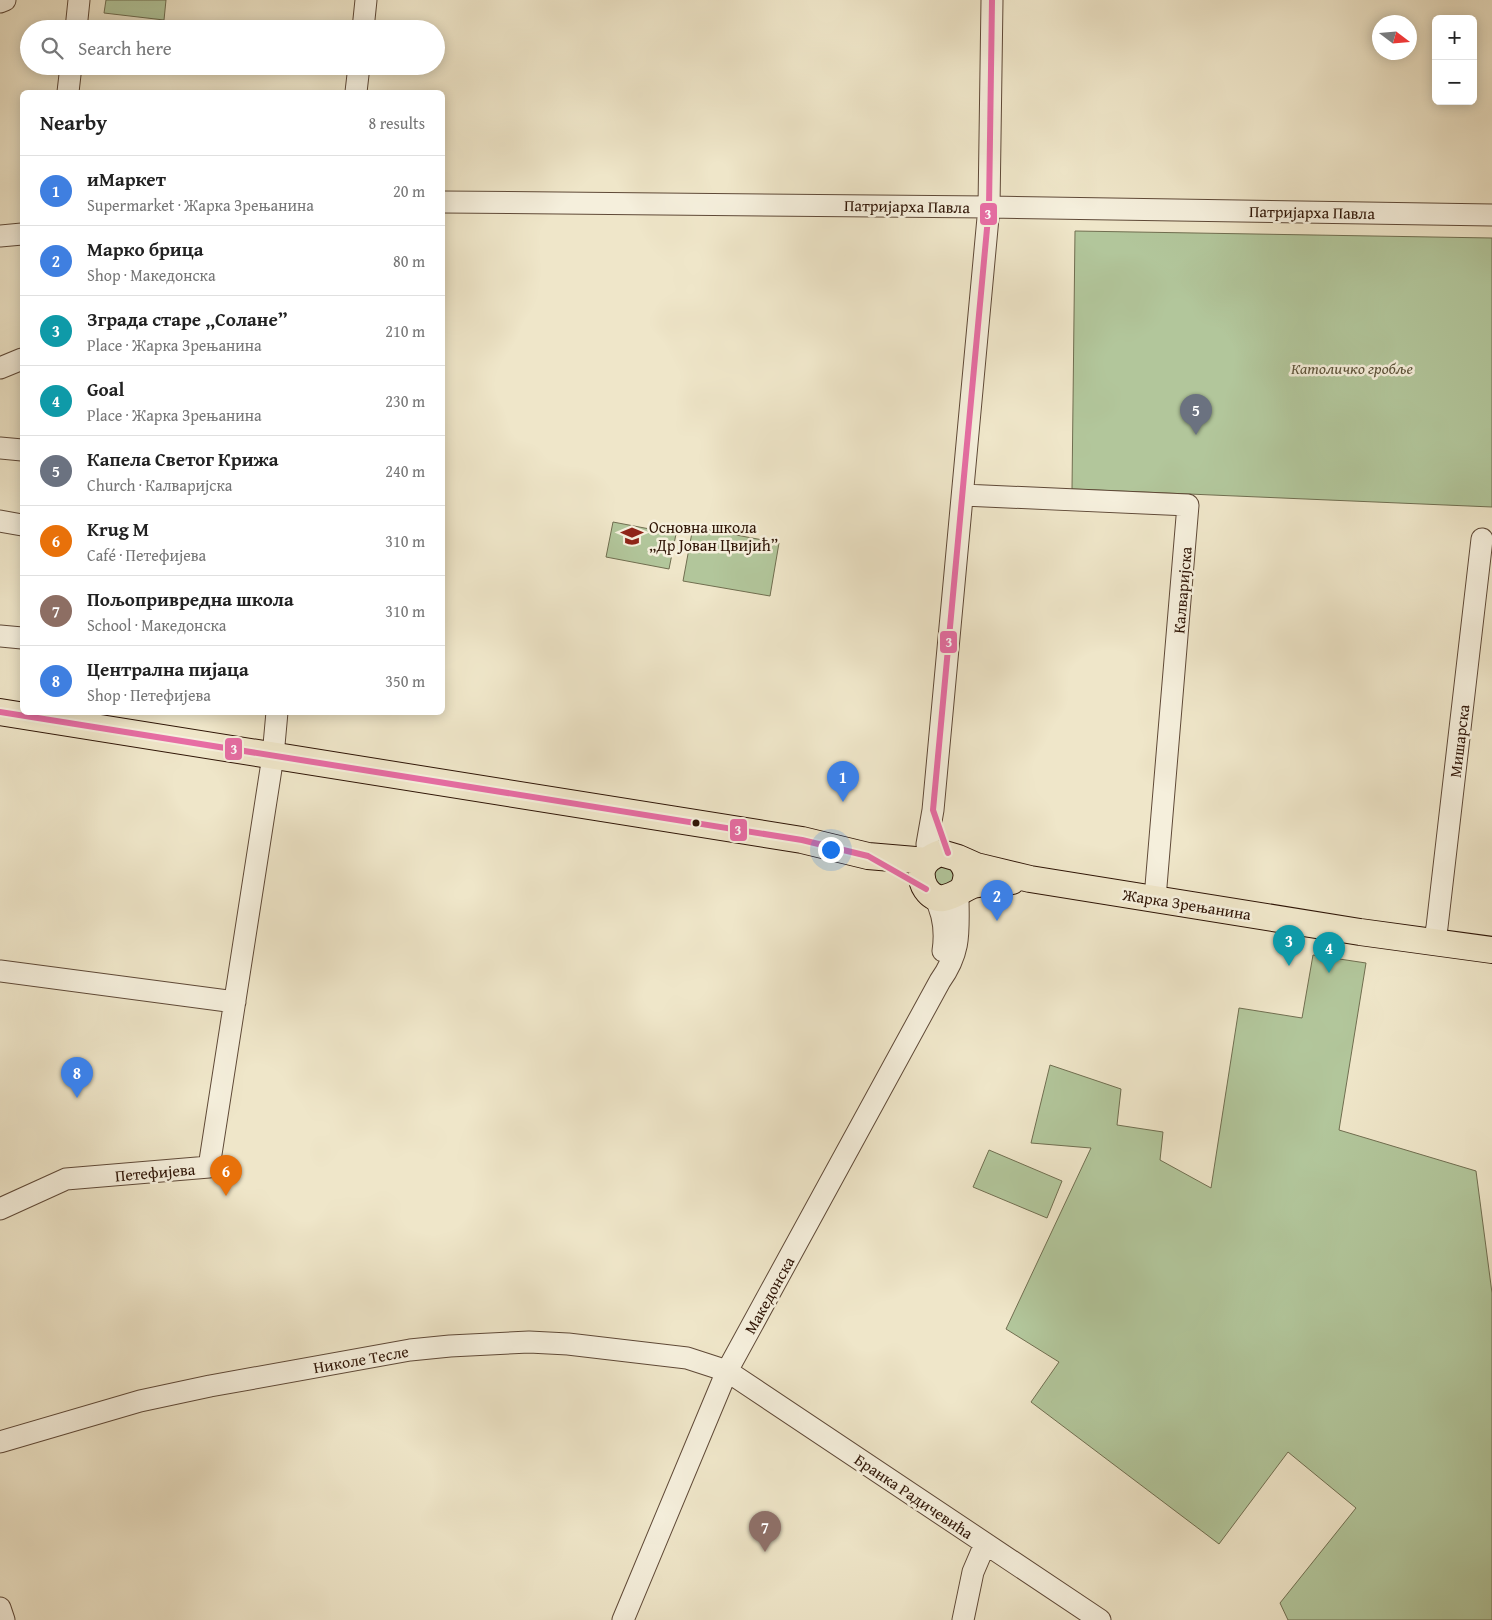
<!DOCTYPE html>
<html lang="en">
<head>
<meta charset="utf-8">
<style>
  :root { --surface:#fff; --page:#f2f2f2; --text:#222; --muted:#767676; --line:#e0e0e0; --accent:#8f2418 }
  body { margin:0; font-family:"Gentium Book Plus",serif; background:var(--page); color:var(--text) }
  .controls { position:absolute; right:15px; top:15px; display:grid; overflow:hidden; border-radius:8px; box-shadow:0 2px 12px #0003 }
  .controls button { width:45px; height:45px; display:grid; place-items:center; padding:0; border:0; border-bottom:1px solid var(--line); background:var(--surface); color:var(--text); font:25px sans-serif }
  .compass { position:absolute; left:1372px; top:15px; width:45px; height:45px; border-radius:50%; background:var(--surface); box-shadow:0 2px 12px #0003; rotate:106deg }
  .you { position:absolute; left:830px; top:849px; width:18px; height:18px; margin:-12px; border:4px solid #fff; border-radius:50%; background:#1a73e8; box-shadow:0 0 0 8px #1a73e833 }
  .badge { display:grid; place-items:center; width:32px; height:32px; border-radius:50%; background:var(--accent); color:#fff; font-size:16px; font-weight:700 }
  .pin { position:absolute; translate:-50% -41px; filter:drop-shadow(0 1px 2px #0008) }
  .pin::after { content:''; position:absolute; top:26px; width:18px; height:15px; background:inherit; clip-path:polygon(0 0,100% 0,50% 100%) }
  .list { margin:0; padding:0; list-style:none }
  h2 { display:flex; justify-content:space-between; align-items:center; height:65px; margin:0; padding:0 20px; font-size:21px }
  h2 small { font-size:16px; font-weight:400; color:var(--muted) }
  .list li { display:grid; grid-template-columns:32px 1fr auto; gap:15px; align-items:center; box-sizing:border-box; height:70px; padding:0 20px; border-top:1px solid var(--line) }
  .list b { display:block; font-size:19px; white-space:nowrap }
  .list p { margin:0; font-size:16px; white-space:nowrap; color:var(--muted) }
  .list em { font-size:16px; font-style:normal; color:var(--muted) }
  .icon { flex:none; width:28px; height:28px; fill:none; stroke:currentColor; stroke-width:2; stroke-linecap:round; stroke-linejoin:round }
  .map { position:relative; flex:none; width:1492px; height:1620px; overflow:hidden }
  .search { position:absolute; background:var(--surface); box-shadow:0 2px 12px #0003; left:20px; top:20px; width:425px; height:55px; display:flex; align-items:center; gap:12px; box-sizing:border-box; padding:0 18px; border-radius:28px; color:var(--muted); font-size:19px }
  .panel { position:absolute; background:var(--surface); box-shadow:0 2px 12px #0003; left:20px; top:90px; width:425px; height:625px; border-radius:8px }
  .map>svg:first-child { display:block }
  .green { fill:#b2c69b; stroke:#706e50 }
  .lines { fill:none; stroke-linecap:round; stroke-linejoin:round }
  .minor-casing { stroke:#5f4937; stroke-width:23 }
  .major-casing { stroke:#2f1506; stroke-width:28 }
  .minor { stroke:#f5efdc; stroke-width:21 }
  .major { stroke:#efe6c9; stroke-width:26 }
  .bus-1-casing { stroke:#f5efdc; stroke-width:10 }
  .bus-1 { stroke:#e76da4; stroke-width:6 }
  .bus-dot { fill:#2f1506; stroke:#f5efdc; stroke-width:2 }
  .labels { text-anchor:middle; stroke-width:5; stroke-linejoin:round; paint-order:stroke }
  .street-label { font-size:16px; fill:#2f1506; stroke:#f5efdc }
  .park-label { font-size:16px; font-style:italic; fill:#5d533a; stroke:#f5efdc }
  .poi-label { font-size:16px; fill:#2f1506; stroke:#f5efdc; text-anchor:start }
  .line-badge { stroke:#f5efdc; stroke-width:2 }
  .badge-label { font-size:14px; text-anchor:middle; font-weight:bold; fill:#fff }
</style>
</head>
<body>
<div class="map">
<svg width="1492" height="1620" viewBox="0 0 1492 1620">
  <rect width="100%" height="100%" fill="#efe6c9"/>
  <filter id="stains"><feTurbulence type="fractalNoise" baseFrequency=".004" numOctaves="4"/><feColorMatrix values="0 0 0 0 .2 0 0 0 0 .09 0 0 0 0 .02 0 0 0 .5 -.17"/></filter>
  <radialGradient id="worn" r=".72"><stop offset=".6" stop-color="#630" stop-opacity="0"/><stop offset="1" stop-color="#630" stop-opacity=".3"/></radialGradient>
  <path class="green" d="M106 0H166L164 20 104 13Z
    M1075 231 1492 238V507L1072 489Z
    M613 522 676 534 669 569 606 557Z
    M693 527 779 543 770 596 683 581Z
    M942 865 953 868 955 883 938 887 933 873Z
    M1313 955 1366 963 1339 1130 1476 1171 1492 1293V1620H1288L1280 1603 1356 1508 1288 1452 1219 1544 1031 1402 1059 1362 1006 1329 1091 1148 1031 1143 1050 1065 1121 1089 1117 1125 1163 1132 1160 1160 1211 1188 1239 1008 1302 1018Z
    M989 1150 1062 1181 1047 1218 973 1187Z"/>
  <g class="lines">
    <g class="minor-casing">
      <path id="minor" d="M0 2 5 0
        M76 29 79 0
        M363 29 366 0
        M68 92 71 66
        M356 92 359 66
        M442 202 989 207 1492 215
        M0 236 22 234
        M0 368 22 359
        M0 448 22 450
        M963 495 1188 505 1155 898
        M0 521 22 525
        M0 636 22 638
        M929 859 927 844 933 810 989 207 992 0
        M934 896C944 914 946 931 943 951
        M1434 941 1437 927 1482 539
        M0 971 235 1002
        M0 1209 66 1179 209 1167 273 756 277 712
        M0 1442 140 1401 210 1386 410 1350 450 1346 529 1342 568 1344 687 1358 727 1371 1100 1620
        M0 1608 4 1620
        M623 1620 727 1371 940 981C962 950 958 930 958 894
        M963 1620 973 1572 985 1544"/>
    </g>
    <g class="major-casing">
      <path id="major" d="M0 712 802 840 868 856 927 861
        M958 858 976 866 1030 879 1360 932 1492 950
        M962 890C969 878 968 868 958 858L941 853C932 856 925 860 922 870 921 877 922 883 926 889 940 909 957 891 973 885 985 882 1000 882 1012 881"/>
    </g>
    <use href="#minor" class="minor"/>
    <use href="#major" class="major"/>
    <g class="bus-1-casing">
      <path id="bus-1" d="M0 712 802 840 868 856 926 889
        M948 853 933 810 989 207 992 0"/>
    </g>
    <use href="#bus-1" class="bus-1"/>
  </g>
  <defs>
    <g id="school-bare" transform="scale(1.725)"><path d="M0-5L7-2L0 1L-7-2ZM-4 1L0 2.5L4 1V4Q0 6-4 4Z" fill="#8f2418" stroke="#f5efdc" stroke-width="2.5" paint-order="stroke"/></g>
  </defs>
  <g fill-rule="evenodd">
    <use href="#school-bare" x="632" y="536"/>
  </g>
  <circle class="bus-dot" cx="696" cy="823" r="4.5"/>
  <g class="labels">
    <g class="street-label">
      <text transform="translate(907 206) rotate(1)" y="6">Патријарха Павла</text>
      <text transform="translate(1312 212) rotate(1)" y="6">Патријарха Павла</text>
      <text transform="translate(1182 590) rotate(-85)" y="6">Калваријска</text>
      <text transform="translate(1459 741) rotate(-83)" y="6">Мишарска</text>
      <text transform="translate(1187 904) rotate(9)" y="6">Жарка Зрењанина</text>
      <text transform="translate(155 1172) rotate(-5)" y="6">Петефијева</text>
      <text transform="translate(769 1295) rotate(-61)" y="6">Македонска</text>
      <text transform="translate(361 1359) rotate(-10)" y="6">Николе Тесле</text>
      <text transform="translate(914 1496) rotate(34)" y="6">Бранка Радичевића</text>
    </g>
    <g class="park-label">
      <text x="1352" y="374">Католичко гробље</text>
    </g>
    <g class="poi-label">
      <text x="649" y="533">Основна школа<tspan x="649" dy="18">„Др Јован Цвијић”</tspan></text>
    </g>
  </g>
  <g class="line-badge">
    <rect x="979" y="202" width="19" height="24" rx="5" fill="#e76da4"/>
    <rect x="939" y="630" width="19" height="24" rx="5" fill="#e76da4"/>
    <rect x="224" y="737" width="19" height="24" rx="5" fill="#e76da4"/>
    <rect x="729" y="818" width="19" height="24" rx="5" fill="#e76da4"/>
  </g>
  <g class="badge-label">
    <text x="988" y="219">3</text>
    <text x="949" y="647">3</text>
    <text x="234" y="754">3</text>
    <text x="738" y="835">3</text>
  </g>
  <rect width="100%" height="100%" filter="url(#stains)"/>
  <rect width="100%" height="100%" fill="url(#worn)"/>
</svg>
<div class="controls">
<button>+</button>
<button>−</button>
</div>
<svg class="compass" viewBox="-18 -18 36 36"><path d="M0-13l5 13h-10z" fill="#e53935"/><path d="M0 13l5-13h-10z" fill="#767676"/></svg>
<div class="you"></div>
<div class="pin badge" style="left:843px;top:802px;background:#3f7fe0">1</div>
<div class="pin badge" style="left:997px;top:921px;background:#3f7fe0">2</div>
<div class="pin badge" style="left:1289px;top:966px;background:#0f9aa8">3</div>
<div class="pin badge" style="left:1329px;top:973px;background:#0f9aa8">4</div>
<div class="pin badge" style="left:1196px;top:435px;background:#6b7280">5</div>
<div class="pin badge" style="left:226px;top:1196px;background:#e8710a">6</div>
<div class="pin badge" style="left:765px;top:1552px;background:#8d6e63">7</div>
<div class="pin badge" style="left:77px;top:1098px;background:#3f7fe0">8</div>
<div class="search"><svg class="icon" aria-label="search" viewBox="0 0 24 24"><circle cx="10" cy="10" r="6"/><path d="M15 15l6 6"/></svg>Search here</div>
<section class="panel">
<h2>Nearby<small>8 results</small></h2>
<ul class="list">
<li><span class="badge" style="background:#3f7fe0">1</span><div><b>иМаркет</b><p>Supermarket · Жарка Зрењанина</p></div><em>20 m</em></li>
<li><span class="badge" style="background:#3f7fe0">2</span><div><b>Марко брица</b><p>Shop · Македонска</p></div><em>80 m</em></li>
<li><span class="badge" style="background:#0f9aa8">3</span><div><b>Зграда старе „Солане”</b><p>Place · Жарка Зрењанина</p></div><em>210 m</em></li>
<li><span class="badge" style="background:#0f9aa8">4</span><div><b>Goal</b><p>Place · Жарка Зрењанина</p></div><em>230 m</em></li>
<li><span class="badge" style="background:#6b7280">5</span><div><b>Капела Светог Крижа</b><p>Church · Калваријска</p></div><em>240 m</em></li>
<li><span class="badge" style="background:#e8710a">6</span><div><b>Krug M</b><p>Café · Петефијева</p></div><em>310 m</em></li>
<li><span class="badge" style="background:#8d6e63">7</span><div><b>Пољопривредна школа</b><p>School · Македонска</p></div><em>310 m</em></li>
<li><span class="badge" style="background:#3f7fe0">8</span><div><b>Централна пијаца</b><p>Shop · Петефијева</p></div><em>350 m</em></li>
</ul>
</section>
</div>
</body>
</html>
